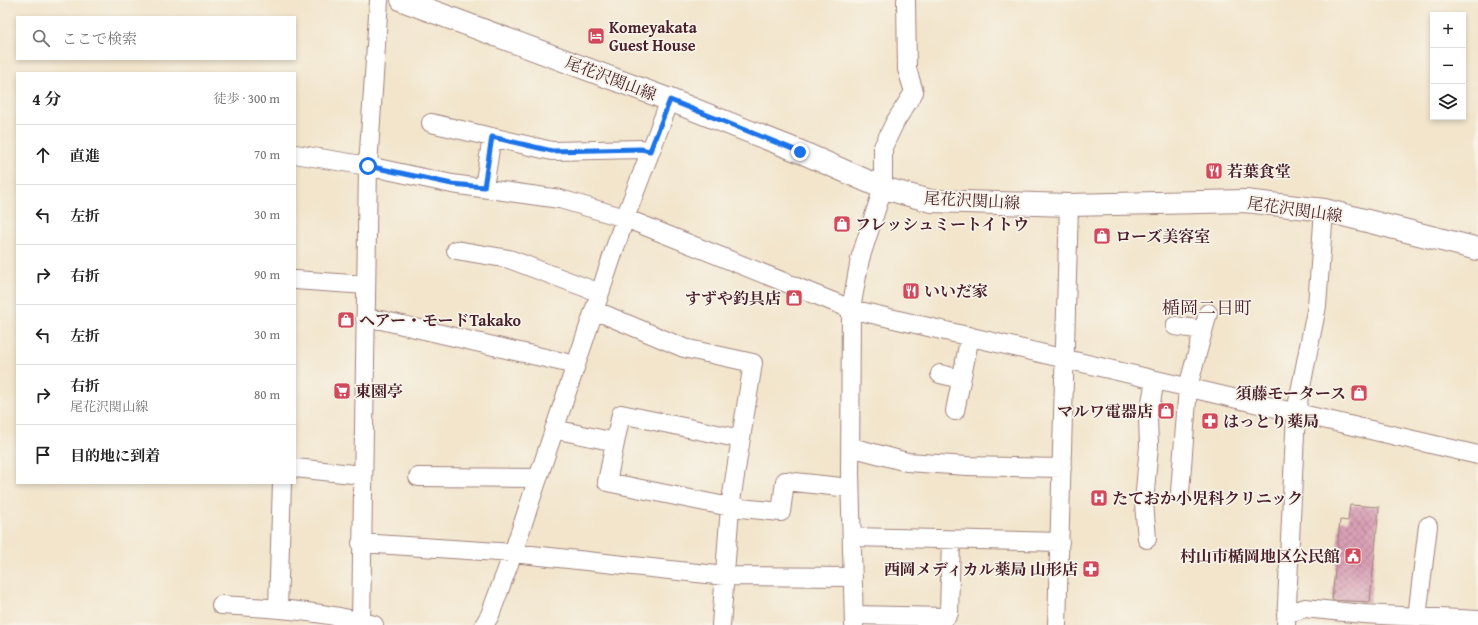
<!DOCTYPE html>
<html lang="ja">
<head>
<meta charset="utf-8">
<style>
  :root { --surface:#fff; --page:#f6f6f6; --text:#222; --muted:#767676; --line:#e0e0e0 }
  body { margin:0; font-family:"Gentium Book Plus","Noto Serif JP",serif; background:var(--page); color:var(--text) }
  .controls { position:absolute; right:12px; top:12px; display:grid; overflow:hidden; border-radius:0px; box-shadow:0 2px 6px #0003 }
  .controls button { width:36px; height:36px; display:grid; place-items:center; padding:0; border:0; border-bottom:1px solid var(--line); background:var(--surface); color:var(--text); font:20px sans-serif }
  .stop { position:absolute; width:12px; height:12px; margin:-9px; border:3px solid #1a73e8; border-radius:50%; background:#fff }
  .stop.end { background:#1a73e8; border-color:#fff; box-shadow:0 1px 4px #0008 }
  .list { margin:0; padding:0; list-style:none }
  h2 { display:flex; justify-content:space-between; align-items:center; height:52px; margin:0; padding:0 16px; font-size:17px }
  h2 small { font-size:13px; font-weight:400; color:var(--muted) }
  .list li { display:grid; grid-template-columns:26px 1fr auto; gap:12px; align-items:center; box-sizing:border-box; height:60px; padding:0 16px; border-top:1px solid var(--line) }
  .list b { display:block; font-size:15px; white-space:nowrap }
  .list p { margin:0; font-size:13px; white-space:nowrap; color:var(--muted) }
  .list em { font-size:13px; font-style:normal; color:var(--muted) }
  .icon { flex:none; width:22px; height:22px; fill:none; stroke:currentColor; stroke-width:2; stroke-linecap:round; stroke-linejoin:round }
  .map { position:relative; flex:none; width:1478px; height:625px; overflow:hidden }
  .search { position:absolute; background:var(--surface); box-shadow:0 2px 6px #0003; left:16px; top:16px; width:280px; height:44px; display:flex; align-items:center; gap:10px; box-sizing:border-box; padding:0 14px; border-radius:0px; color:var(--muted); font-size:15px }
  .panel { position:absolute; background:var(--surface); box-shadow:0 2px 6px #0003; left:16px; top:72px; width:280px; height:412px; border-radius:0px }
  .map>svg:first-child { display:block }
  .building { fill:url(#building-cross-hatch) }
  .lines { fill:none; stroke-linecap:round; stroke-linejoin:round }
  .minor-casing { stroke:#9e827c; stroke-width:20 }
  .major-casing { stroke:#9e827c; stroke-width:24 }
  .minor { stroke:#fff; stroke-width:18 }
  .major { stroke:#fff; stroke-width:22 }
  .route { stroke:#1a73e8; stroke-width:5 }
  .labels { text-anchor:middle; stroke-width:3.5; stroke-linejoin:round; paint-order:stroke }
  .poi-label { font-size:16px; font-weight:bold; fill:#4a1f2b; stroke:#f7f3e8; text-anchor:start }
  .street-label { font-size:16px; fill:#4a1f2b; stroke:#f7f3e8 }
  .quarter-label { font-size:18px; fill:#4a1f2b; stroke:#f7f3e8 }
</style>
</head>
<body>
<div class="map">
<svg width="1478" height="625" viewBox="0 0 1478 625">
  <defs>
    <pattern id="building-cross-hatch" width="8" height="8" patternUnits="userSpaceOnUse"><rect width="8" height="8" fill="#d9a0b6"/><path d="M0 0l8 8M0 8l8-8" fill="none" stroke="#b28294"/></pattern>
  </defs>
  <rect width="100%" height="100%" fill="#f7f3e8"/>
  <filter id="ink" filterUnits="userSpaceOnUse"><feTurbulence type="fractalNoise" baseFrequency=".025" numOctaves="2"/><feDisplacementMap in="SourceGraphic" scale="8" xChannelSelector="R" yChannelSelector="G"/><feConvolveMatrix kernelMatrix="1 2 1 2 8 2 1 2 1" color-interpolation-filters="sRGB"/></filter>
  <filter id="wash" filterUnits="userSpaceOnUse"><feTurbulence type="fractalNoise" baseFrequency=".012" numOctaves="4" result="noise"/><feDisplacementMap in="SourceGraphic" scale="16" xChannelSelector="R" yChannelSelector="G"/><feGaussianBlur stdDeviation="0.9" result="paint"/><feColorMatrix in="noise" values="0 0 0 0 0 0 0 0 0 0 0 0 0 0 0 0 0 1.4 0 .05"/><feComposite in="paint" operator="in"/></filter>
  <g filter="url(#wash)">
    <rect width="100%" height="100%" fill="#f2e5cc"/>
    <g id="blocks">
      <path class="building" d="M1350 505 1379 507 1370 602 1332 600 1340 520 1348 521Z"/>
    </g>
  </g>
  <g filter="url(#ink)">
    <use href="#blocks" fill-opacity="0" stroke="#9e827c" stroke-width="1"/>
    <g class="lines">
      <g class="minor-casing">
        <path id="minor" d="M431 123 552 151 641 149 650 151
          M295 154 368 166 452 184 560 199 625 218 851 309 1478 455
          M484 187 492 137
          M456 250 509 259 600 293
          M295 280 366 285
          M594 310 684 348 753 363 730 507 721 625
          M365 319 381 320 576 365
          M1175 326 1203 330
          M940 374 961 379
          M955 411 970 336
          M554 429 615 442
          M741 439 621 414 607 482 730 507 781 512 785 481 850 488
          M851 447 907 462 967 466 1062 468
          M295 468 362 475
          M418 477 538 478
          M1180 492 1188 387 1208 313
          M852 537 1060 542
          M1147 539 1144 503 1149 445 1148 419 1155 380
          M361 543 513 553 725 576 853 577
          M221 605C273 608 324 611 374 625
          M278 608 282 483
          M1286 614 1305 608 1363 614 1478 620
          M854 615 946 617 949 613 951 540
          M1417 617 1428 526
          M361 625 368 166 379 0
          M484 625 490 615 513 553 625 218 670 100
          M854 625 850 473 851 309 860 259 883 188V147L895 122 914 92 907 69 906 0
          M1057 625 1069 205
          M1286 625 1296 412 1317 306 1324 210"/>
      </g>
      <g class="major-casing">
        <path id="major" d="M402 0 670 100 801 152 883 188 931 201 1069 205 1245 201 1324 210 1478 249"/>
      </g>
      <use href="#minor" class="minor"/>
      <use href="#major" class="major"/>
    </g>
  </g>
  <g class="lines" filter="url(#ink)">
    <path class="route" d="M368 166 452 184 484 187 492 137 552 151 641 149 650 151 670 100 800 152"/>
  </g>
  <defs>
    <g id="hotel-square" transform="scale(0.9)"><rect x="-9" y="-9" width="18" height="18" rx="4" fill="#d1495b" stroke="#f7f3e8"/><path d="M-6-4.5h1.5V1H6V5H4.5V3h-9V5H-6ZM-4 0a1.8 1.8 0 1 1 3.6 0ZM.5 0V-2.5h3Q6-2.5 6 0Z" fill="#fff"/></g>
    <g id="restaurant-square" transform="scale(0.9)"><rect x="-9" y="-9" width="18" height="18" rx="4" fill="#d1495b" stroke="#f7f3e8"/><path d="M-5-6h1v4h1v-4h1v4h1v-4h1v5L-1.5 .5V6h-2V.5L-5-1ZM5-6V6H3V1.5H1.5Q1.5-4 5-6Z" fill="#fff"/></g>
    <g id="shop-square" transform="scale(0.9)"><rect x="-9" y="-9" width="18" height="18" rx="4" fill="#d1495b" stroke="#f7f3e8"/><path d="M-5-2.5h2.3a2.7 3.5 0 0 1 5.4 0H5L5.5 6h-11ZM-1.5-2.5h3a1.5 2.3 0 0 0-3 0Z" fill="#fff"/></g>
    <g id="supermarket-square" transform="scale(0.9)"><rect x="-9" y="-9" width="18" height="18" rx="4" fill="#d1495b" stroke="#f7f3e8"/><path d="M-6-5.5h2.5l.6 2H6L4.5 2H-2.5L-4.4-4H-6ZM-1.5 3.2a1.3 1.3 0 1 0 .1 0ZM3 3.2a1.3 1.3 0 1 0 .1 0Z" fill="#fff"/></g>
    <g id="pharmacy-square" transform="scale(0.9)"><rect x="-9" y="-9" width="18" height="18" rx="4" fill="#d1495b" stroke="#f7f3e8"/><path d="M-2-6h4v4h4v4h-4v4h-4v-4h-4v-4h4Z" fill="#fff"/></g>
    <g id="hospital-square" transform="scale(0.9)"><rect x="-9" y="-9" width="18" height="18" rx="4" fill="#d1495b" stroke="#f7f3e8"/><path d="M-5-5h3v3.5h4V-5h3V5h-3V1.5h-4V5h-3Z" fill="#fff"/></g>
    <g id="civic-square" transform="scale(0.9)"><rect x="-9" y="-9" width="18" height="18" rx="4" fill="#d1495b" stroke="#f7f3e8"/><path d="M-.6-6.5H3V-4.5H.6V-3L4-1V1h2V6H-6V1h2V-1L-.6-3ZM-1.2 2.5V6h2.4V2.5Z" fill="#fff"/></g>
  </defs>
  <g fill-rule="evenodd">
    <use href="#hotel-square" x="596" y="36"/>
    <use href="#restaurant-square" x="1214" y="171"/>
    <use href="#shop-square" x="842" y="224"/>
    <use href="#shop-square" x="1102" y="236"/>
    <use href="#restaurant-square" x="911" y="291"/>
    <use href="#shop-square" x="794" y="298"/>
    <use href="#shop-square" x="346" y="320"/>
    <use href="#supermarket-square" x="342" y="391"/>
    <use href="#shop-square" x="1359" y="393"/>
    <use href="#shop-square" x="1166" y="411"/>
    <use href="#pharmacy-square" x="1210" y="421"/>
    <use href="#hospital-square" x="1099" y="498"/>
    <use href="#civic-square" x="1353" y="556"/>
    <use href="#pharmacy-square" x="1091" y="569"/>
  </g>
  <g class="labels">
    <g class="poi-label">
      <text x="609" y="33">Komeyakata<tspan x="609" dy="18">Guest House</tspan></text>
      <text x="1227" y="177">若葉食堂</text>
      <text x="855" y="230">フレッシュミートイトウ</text>
      <text x="1115" y="242">ローズ美容室</text>
      <text x="924" y="297">いいだ家</text>
      <text x="781" y="304" text-anchor="end">すずや釣具店</text>
      <text x="359" y="326">ヘアー・モードTakako</text>
      <text x="355" y="397">東園亭</text>
      <text x="1346" y="399" text-anchor="end">須藤モータース</text>
      <text x="1153" y="417" text-anchor="end">マルワ電器店</text>
      <text x="1223" y="427">はっとり薬局</text>
      <text x="1112" y="504">たておか小児科クリニック</text>
      <text x="1340" y="562" text-anchor="end">村山市楯岡地区公民館</text>
      <text x="1078" y="575" text-anchor="end">西岡メディカル薬局 山形店</text>
    </g>
    <g class="street-label">
      <text transform="translate(611 78) rotate(21)" y="6">尾花沢関山線</text>
      <text transform="translate(972 200) rotate(3)" y="6">尾花沢関山線</text>
      <text transform="translate(1295 209) rotate(8)" y="6">尾花沢関山線</text>
    </g>
    <g class="quarter-label">
      <text x="1207" y="314">楯岡二日町</text>
    </g>
  </g>
</svg>
<div class="controls">
<button>+</button>
<button>−</button>
<button><svg class="icon" aria-label="layers" viewBox="0 0 24 24"><path d="M12 4l9 5-9 5-9-5zM3 14l9 5 9-5"/></svg></button>
</div>
<div class="stop" style="left:368px;top:166px"></div>
<div class="stop end" style="left:800px;top:152px"></div>
<div class="search"><svg class="icon" aria-label="search" viewBox="0 0 24 24"><circle cx="10" cy="10" r="6"/><path d="M15 15l6 6"/></svg>ここで検索</div>
<section class="panel">
<h2>4 分<small>徒歩 · 300 m</small></h2>
<ul class="list">
<li><svg class="icon" aria-label="ahead" viewBox="0 0 24 24"><path d="M12 20V5M6 11l6-6 6 6"/></svg><div><b>直進</b></div><em>70 m</em></li>
<li><svg class="icon" aria-label="left" viewBox="0 0 24 24"><path d="M17 20v-9H6M10 6l-5 5 5 5"/></svg><div><b>左折</b></div><em>30 m</em></li>
<li><svg class="icon" aria-label="right" viewBox="0 0 24 24"><path d="M7 20v-9h11M14 6l5 5-5 5"/></svg><div><b>右折</b></div><em>90 m</em></li>
<li><svg class="icon" aria-label="left" viewBox="0 0 24 24"><path d="M17 20v-9H6M10 6l-5 5 5 5"/></svg><div><b>左折</b></div><em>30 m</em></li>
<li><svg class="icon" aria-label="right" viewBox="0 0 24 24"><path d="M7 20v-9h11M14 6l5 5-5 5"/></svg><div><b>右折</b><p>尾花沢関山線</p></div><em>80 m</em></li>
<li><svg class="icon" aria-label="arrive" viewBox="0 0 24 24"><path d="M6 21V4h12l-3 4 3 4H6"/></svg><div><b>目的地に到着</b></div></li>
</ul>
</section>
</div>
</body>
</html>
